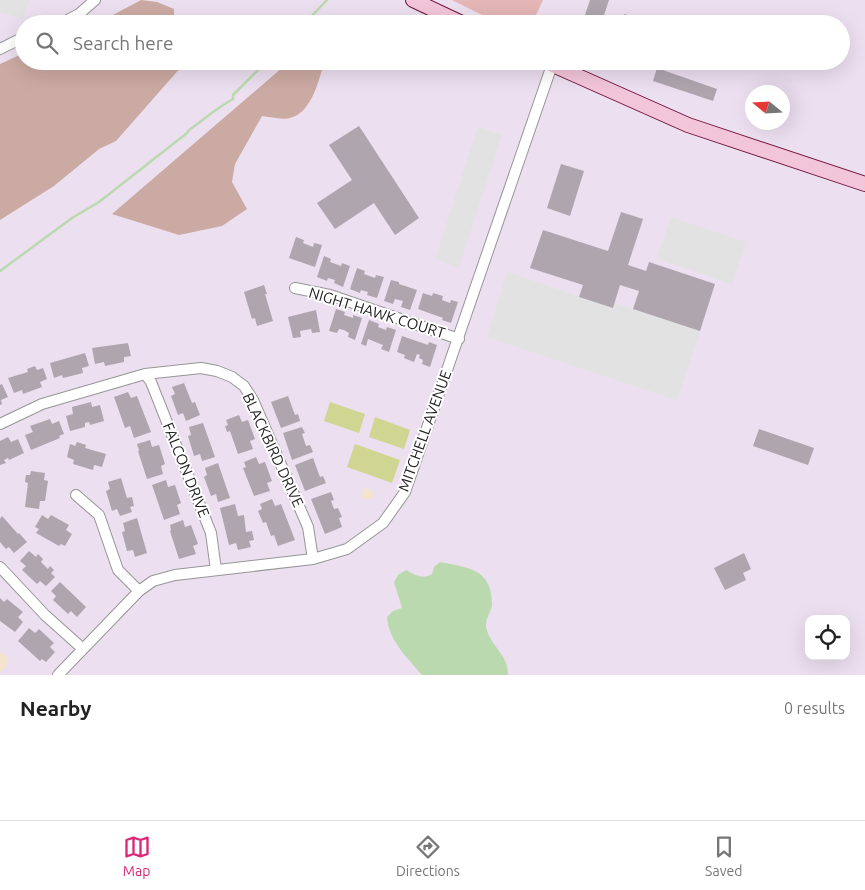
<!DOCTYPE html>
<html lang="en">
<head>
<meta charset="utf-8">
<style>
  :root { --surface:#fff; --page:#f6f6f6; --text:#222; --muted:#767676; --line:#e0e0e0; --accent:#db2777 }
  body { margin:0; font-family:Ubuntu,sans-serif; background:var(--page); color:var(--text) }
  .controls { position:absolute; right:15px; bottom:15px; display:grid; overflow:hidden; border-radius:10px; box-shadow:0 5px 20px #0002 }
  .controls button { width:45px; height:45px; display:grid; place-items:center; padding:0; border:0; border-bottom:1px solid var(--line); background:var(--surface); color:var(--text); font:25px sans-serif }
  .compass { position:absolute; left:745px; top:85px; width:45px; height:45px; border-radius:50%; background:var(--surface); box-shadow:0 5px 20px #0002; rotate:288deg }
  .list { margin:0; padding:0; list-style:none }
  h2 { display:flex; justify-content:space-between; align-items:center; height:65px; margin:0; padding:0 20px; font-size:21px }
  h2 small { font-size:16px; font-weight:400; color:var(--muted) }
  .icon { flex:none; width:28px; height:28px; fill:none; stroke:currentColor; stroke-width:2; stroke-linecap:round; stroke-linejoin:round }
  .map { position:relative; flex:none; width:865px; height:675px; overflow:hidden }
  .search { position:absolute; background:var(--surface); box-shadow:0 5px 20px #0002; left:15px; right:15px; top:15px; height:55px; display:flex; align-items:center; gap:12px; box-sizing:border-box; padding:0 18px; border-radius:28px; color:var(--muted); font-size:19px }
  .sheet { height:145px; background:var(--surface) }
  nav { display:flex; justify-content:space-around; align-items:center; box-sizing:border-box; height:70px; border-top:1px solid var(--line); background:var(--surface); font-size:14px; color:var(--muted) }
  nav a { display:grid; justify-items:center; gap:2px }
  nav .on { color:var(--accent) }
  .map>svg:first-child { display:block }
  .military { fill:#ecdff0; fill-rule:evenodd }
  .grass { fill:#e4b6b6 }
  .forest { fill:#cbaaa3 }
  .park { fill:#f4e3cd }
  .pitch { fill:#d0d691 }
  .parking { fill:#e2e2e2 }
  .water { fill:#bbd9af }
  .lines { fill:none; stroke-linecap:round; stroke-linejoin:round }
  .stream { stroke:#bbd9af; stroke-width:2.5 }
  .building { fill:#aea5af }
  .street-casing { stroke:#969696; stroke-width:12 }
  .secondary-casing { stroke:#6f1238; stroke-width:16 }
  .street { stroke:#fff; stroke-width:10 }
  .secondary { stroke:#f3c5db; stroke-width:14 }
  .labels { text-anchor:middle; stroke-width:4; stroke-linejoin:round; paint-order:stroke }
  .street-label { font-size:15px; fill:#222; stroke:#fff }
</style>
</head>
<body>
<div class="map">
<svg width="865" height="675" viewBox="0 0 865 675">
  <rect width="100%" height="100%" fill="#f1e9f0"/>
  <path class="military" d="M0 0H865V675H0ZM24 24H841V61H24ZM752 92H782V122H752ZM809 619H846V656H809Z"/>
  <path class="grass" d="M452 0H543L532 24H500Z"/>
  <path class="forest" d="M141 0 157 2 174 9V24H96Z
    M24 53V61H177L182 66 116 141 99 149 54 186 0 220V64Z
    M290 61H307L322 70C317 86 310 113 290 118 282 120 270 117 262 116L235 164 232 182 247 209 222 226 179 235 112 214Z"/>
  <path class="park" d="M364 487 372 491 374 495 372 499 362 498 361 496Z
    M0 652 8 657 6 668 0 672Z"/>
  <path class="pitch" d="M330 402 365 414 359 433 324 421Z
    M375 417 410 430 404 449 369 437Z
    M355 444 400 460 392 483 347 467Z"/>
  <path class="parking" d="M0 0H29L23 19 0 12Z
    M478 127 502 135 459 267 435 259Z
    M671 217 746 242 732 284 657 259Z
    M507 272 612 308 614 303 700 331 677 400 487 337Z"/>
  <path class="water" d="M440 562C468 568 492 568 492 605 491 612 485 619 486 627 490 646 509 655 508 675H422C407 657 389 641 387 617L393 611 402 608 394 582 398 575 406 570C415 575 423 580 432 574L434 567Z"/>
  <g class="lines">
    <path class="stream" d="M304 24 327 0
      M0 271 72 218 99 202 187 133 189 130C204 119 217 108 233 99V95L267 61"/>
  </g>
  <path class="building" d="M590 0H609L601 24H582Z
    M624 14 644 20 643 24H621Z
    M675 16 695 23V24H672Z
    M657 68 717 89 713 101 653 81Z
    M359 126 419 218 395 235 374 203 335 229 317 203 352 180 329 145Z
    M561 164 584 171 570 216 547 208Z
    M621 212 643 219 628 265 646 271 649 262 715 284 700 331 633 309 639 291 620 285 613 308 579 297 583 285 530 268 543 230 608 251Z
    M296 237 304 240 303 243 313 247 314 243 322 245 315 267 289 258Z
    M324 256 331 259 330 262 341 266 342 263 350 266 343 287 334 283 335 280 328 278 327 281 317 277Z
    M357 268 365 271 364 274 375 278 376 275 384 277 377 298 367 295 368 292 361 290 360 293 350 289Z
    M391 280 399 282V284L417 290 410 310 401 307 403 301 395 299 393 304 384 301Z
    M264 285 267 294H265L273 321 257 326 255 318 252 319 244 292Z
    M423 293 432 296 433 293 443 296 442 300 450 303 451 300 458 302 451 323 442 320 443 318 418 309Z
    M336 309 345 312 344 315 353 318V315L362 318 355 340 348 337 349 333 344 330 339 329 337 333 329 331Z
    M316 310 320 332 312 333 311 329 300 331 301 337 293 338 288 317Z
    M369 320 379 324 378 327 386 330 387 327 396 330 389 352 381 349 383 345 368 339 366 346 361 344Z
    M402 336 428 345 429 342 437 345 430 367 422 364 423 360 419 358 420 355 417 354 414 362 404 358 405 355 397 352Z
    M128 343 131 356 124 357V362L105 366 104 362 95 364 92 348Z
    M85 353 89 366 82 368 83 373 63 378 62 375 54 378 50 363Z
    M35 366 37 370 43 368 47 379 40 382 42 387 23 394 22 390 14 393 8 378 28 372 27 369Z
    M184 383 192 403 195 402 200 415 186 421 183 413 178 415 171 396 175 394 172 387Z
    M2 384 8 397 1 400 2 404 0 405V385Z
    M128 392 131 398 137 396 151 432 134 438 130 426 125 428 114 397Z
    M288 396 295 415 298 414 300 421 281 428 271 402Z
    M91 402 92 407 100 405 104 421 90 425 89 422 85 423V427L70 431 66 416 73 414 72 407Z
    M239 415 242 422 248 420 255 439 250 441 253 449 238 454 230 431 227 432 225 426 228 425 226 420Z
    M50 419 52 424 59 421 64 434 59 436 60 438 31 450 25 435 33 432 30 426Z
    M203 423 215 457 202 461 200 454 194 456 188 436 191 435 189 427Z
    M302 427 305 433 302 434 306 446 310 445 313 452 292 460 283 433Z
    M759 429 814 448 808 465 753 446Z
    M8 437 11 442 18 439 24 453 9 460 8 458 4 460 6 463 0 465V441Z
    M150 440 152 447 159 445 165 464 161 466 163 474 147 479 138 451 139 450 137 444Z
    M77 442 86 445 85 448 106 454 102 467 94 465 93 470 73 464 74 460 67 457 70 444 75 446Z
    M256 457 259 464 265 462 272 481 267 483 270 491 254 496 243 468 246 467 244 462Z
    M313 458 320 477 323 476 326 483 305 491 295 465Z
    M218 463 230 498 218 502 216 494 211 496 204 477 207 475 205 468Z
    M31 471 45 473 44 480 48 481 45 501H40L39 509 25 507 28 483 25 482 26 475H30Z
    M121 478 127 498 132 497 134 506 130 507 132 512 120 516 117 509 112 511 106 491 110 489 108 482Z
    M166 480 168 487 175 485 181 503 177 505 180 514 164 520 152 485Z
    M331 492 334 500 331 501 334 509 338 508 342 517 339 518 342 527 325 534 311 499Z
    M272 499 275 506 281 504 295 540 278 546 274 535 271 536 266 522 263 523 258 511 262 509 260 504Z
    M235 504 238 516 244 515 246 532 252 531 254 540 249 541 251 547 238 550 236 543 229 545 220 508Z
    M42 515 48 519 51 515 69 525 66 530 72 534 65 546 61 544 59 546 36 533 39 529 35 527Z
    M2 516 18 534 19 533 27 542 14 553 9 547 6 549 0 542V519Z
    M137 518 147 553 135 557 133 550 127 551 122 532 125 531 123 523Z
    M183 520 185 527 191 525 198 544 193 546 196 554 179 559 170 531 171 530 170 525Z
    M29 551 36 557 38 554 43 559 41 562 48 569 50 566 54 570 51 573 55 577 46 586 40 581 37 584 22 570 26 566 20 561Z
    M744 553 751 569 743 573 746 580 725 590 714 568Z
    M60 582 86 607 77 617 71 611 68 614 53 600 56 596 51 591Z
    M0 598 4 602 7 599 23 612 18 617 23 622 15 632 0 621Z
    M29 628 35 633 39 629 54 643 50 647 55 652 46 662 42 659 40 661 18 641Z"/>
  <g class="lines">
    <g class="street-casing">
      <path id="street" d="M60 24 79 14 95 0
        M0 49 24 37
        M295 288 330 295 459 339
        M145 374 151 382 211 533 216 570
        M0 424 42 404 145 374 201 368 217 371 232 377 244 386 253 400 308 527 313 559
        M76 495 99 515 118 570 139 591
        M0 567 45 615 83 649
        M58 675 139 591 153 581 175 575 313 559 347 549 383 523 405 492 552 65"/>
    </g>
    <g class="secondary-casing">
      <path id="secondary" d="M413 0 464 24
        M544 61 688 125 865 184"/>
    </g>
    <use href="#street" class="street"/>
    <use href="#secondary" class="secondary"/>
  </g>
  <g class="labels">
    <g class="street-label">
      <text transform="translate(377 313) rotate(17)" y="5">NIGHT HAWK COURT</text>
      <text transform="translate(425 431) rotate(-70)" y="5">MITCHELL AVENUE</text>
      <text transform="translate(273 450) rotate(65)" y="5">BLACKBIRD DRIVE</text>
      <text transform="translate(186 470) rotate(68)" y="5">FALCON DRIVE</text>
    </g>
  </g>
</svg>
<div class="controls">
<button><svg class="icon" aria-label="locate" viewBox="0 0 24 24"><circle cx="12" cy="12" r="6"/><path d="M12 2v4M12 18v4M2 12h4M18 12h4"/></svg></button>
</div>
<svg class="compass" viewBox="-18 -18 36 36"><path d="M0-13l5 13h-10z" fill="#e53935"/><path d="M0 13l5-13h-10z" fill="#767676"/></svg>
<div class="search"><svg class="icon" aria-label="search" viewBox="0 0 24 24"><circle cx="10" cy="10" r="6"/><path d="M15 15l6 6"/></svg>Search here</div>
</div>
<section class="sheet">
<h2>Nearby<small>0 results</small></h2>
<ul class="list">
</ul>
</section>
<nav>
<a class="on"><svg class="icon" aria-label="map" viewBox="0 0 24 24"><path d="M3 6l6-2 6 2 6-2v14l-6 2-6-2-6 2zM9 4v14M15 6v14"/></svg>Map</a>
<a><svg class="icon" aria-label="directions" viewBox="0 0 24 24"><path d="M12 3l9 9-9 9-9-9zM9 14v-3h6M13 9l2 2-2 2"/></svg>Directions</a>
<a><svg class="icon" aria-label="saved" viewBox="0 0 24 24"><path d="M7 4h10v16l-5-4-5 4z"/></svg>Saved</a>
</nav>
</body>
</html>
